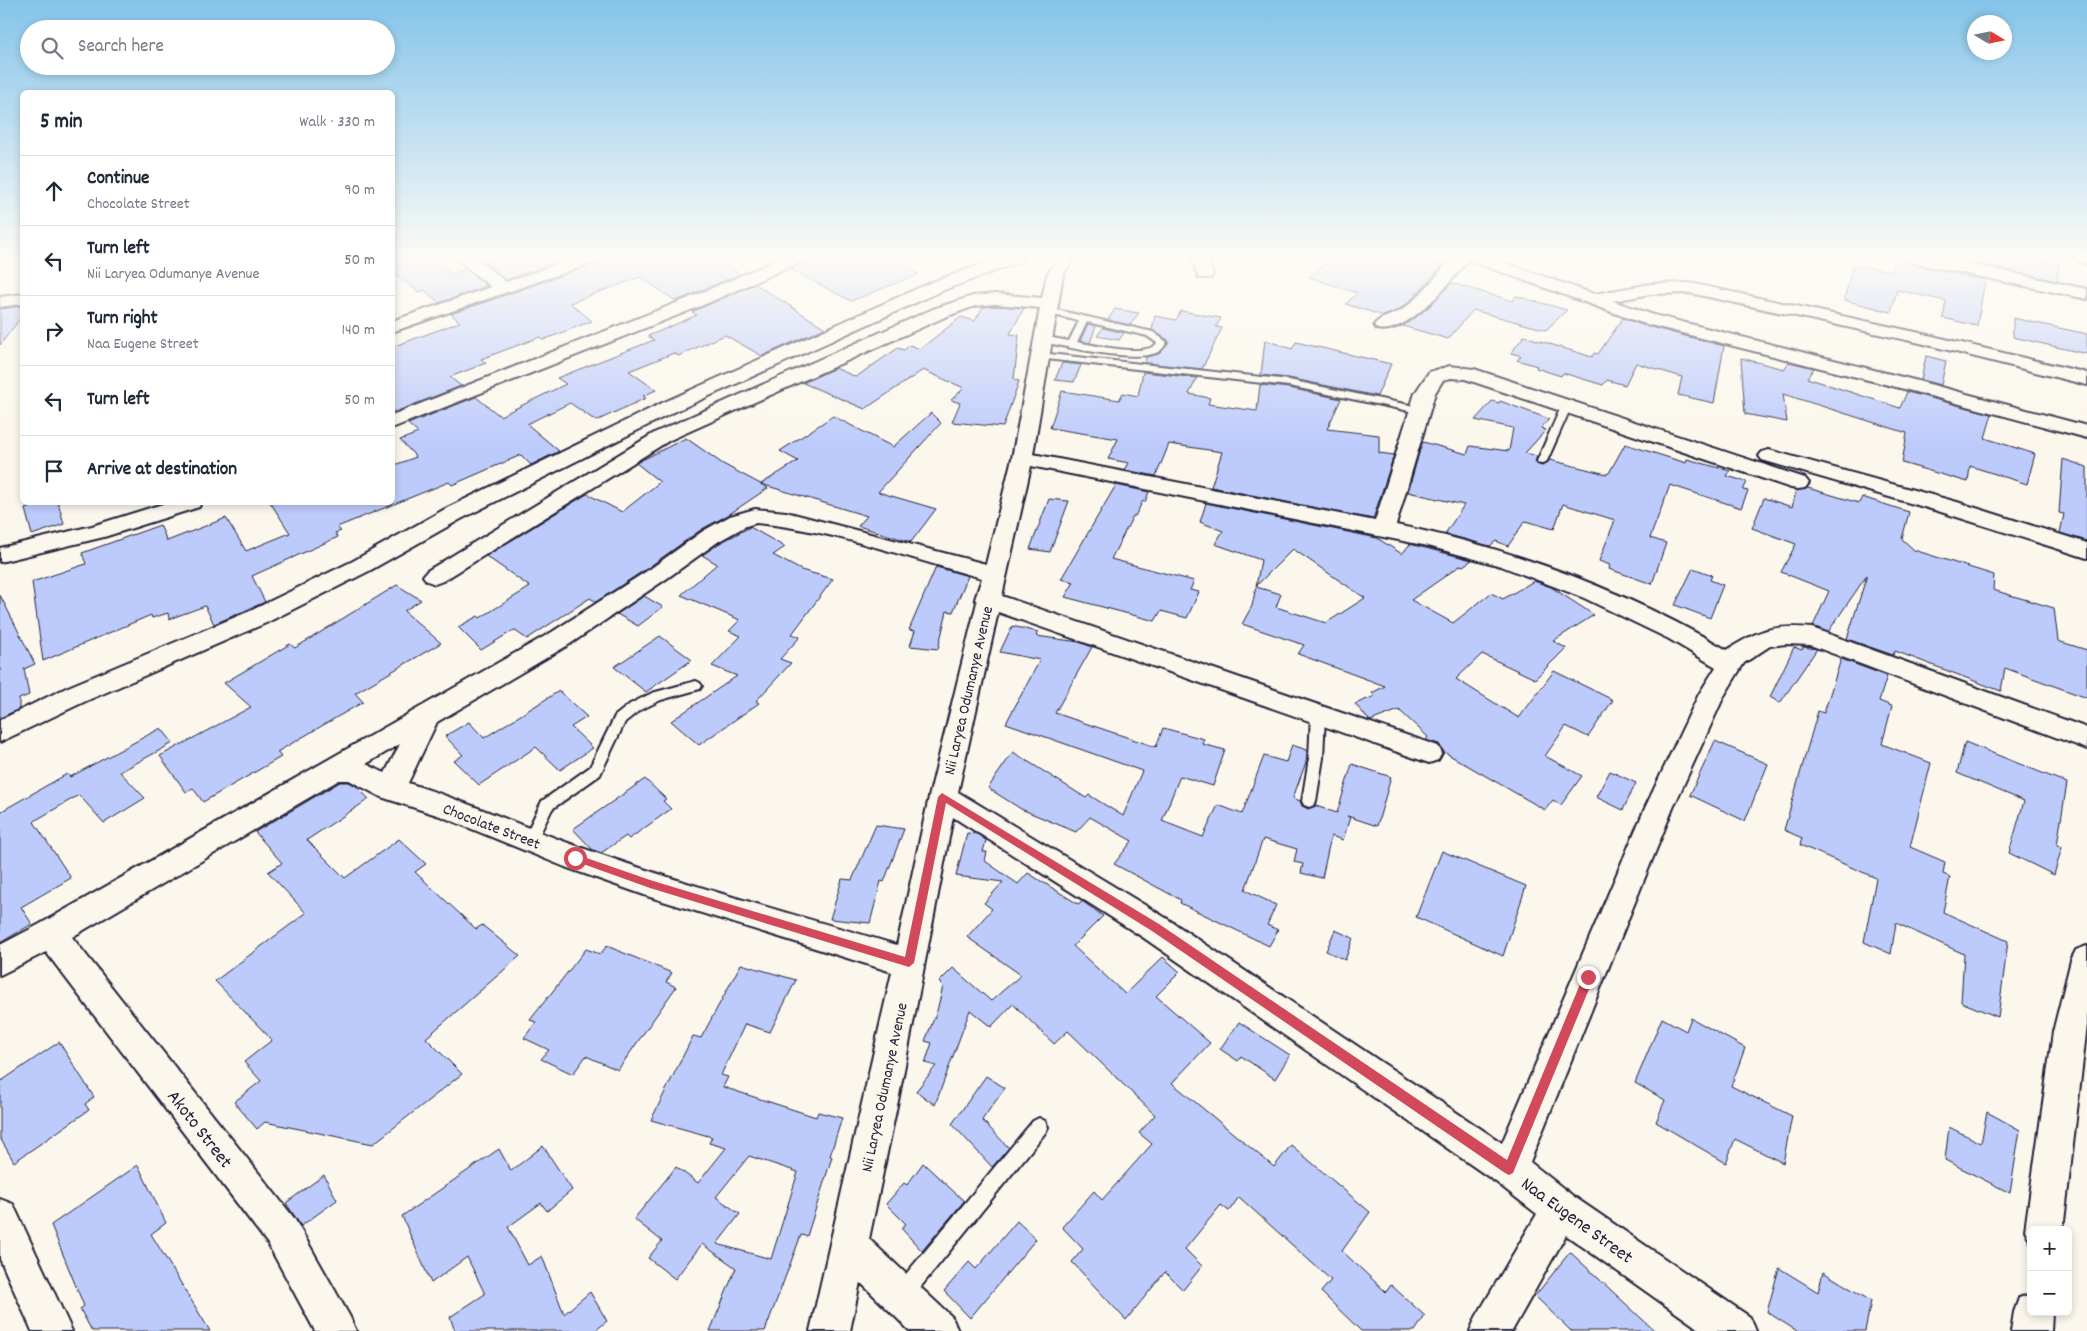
<!DOCTYPE html>
<html lang="en">
<head>
<meta charset="utf-8">
<style>
  :root { --surface:#fff; --page:#f2f2f3; --text:#1f2937; --muted:#747a83; --line:#e0e1e3 }
  body { margin:0; font-family:Dekko,sans-serif; background:var(--page); color:var(--text) }
  .controls { position:absolute; right:15px; bottom:15px; display:grid; overflow:hidden; border-radius:8px; box-shadow:0 2px 8px #0003 }
  .controls button { width:45px; height:45px; display:grid; place-items:center; padding:0; border:0; border-bottom:1px solid var(--line); background:var(--surface); color:var(--text); font:25px sans-serif }
  .compass { position:absolute; left:1967px; top:15px; width:45px; height:45px; border-radius:50%; background:var(--surface); box-shadow:0 2px 8px #0003; rotate:100deg }
  .stop { position:absolute; width:15px; height:15px; margin:-11px; border:4px solid #d1495b; border-radius:50%; background:#fff }
  .stop.end { background:#d1495b; border-color:#fff; box-shadow:0 1px 5px #0008 }
  .list { margin:0; padding:0; list-style:none }
  h2 { display:flex; justify-content:space-between; align-items:center; height:65px; margin:0; padding:0 20px; font-size:21px }
  h2 small { font-size:16px; font-weight:400; color:var(--muted) }
  .list li { display:grid; grid-template-columns:32px 1fr auto; gap:15px; align-items:center; box-sizing:border-box; height:70px; padding:0 20px; border-top:1px solid var(--line) }
  .list b { display:block; font-size:19px; white-space:nowrap }
  .list p { margin:0; font-size:16px; white-space:nowrap; color:var(--muted) }
  .list em { font-size:16px; font-style:normal; color:var(--muted) }
  .icon { flex:none; width:28px; height:28px; fill:none; stroke:currentColor; stroke-width:2; stroke-linecap:round; stroke-linejoin:round }
  .map { position:relative; flex:none; width:2087px; height:1331px; overflow:hidden }
  .search { position:absolute; background:var(--surface); box-shadow:0 2px 8px #0003; left:20px; top:20px; width:375px; height:55px; display:flex; align-items:center; gap:12px; box-sizing:border-box; padding:0 18px; border-radius:28px; color:var(--muted); font-size:19px }
  .panel { position:absolute; background:var(--surface); box-shadow:0 2px 8px #0003; left:20px; top:90px; width:375px; height:415px; border-radius:8px }
  .map>svg:first-child { display:block }
  .building { fill:#bdcbfc; stroke:#22223b; fill-rule:evenodd }
  .lines { fill:none; stroke-linecap:round; stroke-linejoin:round }
  .service-casing { stroke:#22223b; stroke-width:4 }
  .minor-casing { stroke:#22223b; stroke-width:4 }
  .service { fill:#fbf7ec; fill-rule:evenodd }
  .minor { fill:#fbf7ec; fill-rule:evenodd }
  .route { fill:#d1495b }
  .labels { text-anchor:middle; stroke-width:5; stroke-linejoin:round; paint-order:stroke }
  .street-label { font-size:16px; fill:#22223b; stroke:#fbf7ec }
  .near-street-label { font-size:19px; fill:#22223b; stroke:#fbf7ec }
</style>
</head>
<body>
<div class="map">
<svg width="2087" height="1331" viewBox="0 0 2087 1331">
  <rect width="100%" height="100%" fill="#fbf7ec"/>
  <filter id="ink" filterUnits="userSpaceOnUse"><feTurbulence type="fractalNoise" baseFrequency=".02" numOctaves="2"/><feDisplacementMap in="SourceGraphic" scale="10" xChannelSelector="R" yChannelSelector="G"/><feConvolveMatrix kernelMatrix="1 2 1 2 8 2 1 2 1" color-interpolation-filters="sRGB"/></filter>
  <g filter="url(#ink)">
    <path class="building" d="M407 258H426L439 269 442 267 451 274 466 269 487 286 439 303 425 290 419 292 392 272V263Z
      M500 258H569L506 280 485 263Z
      M601 258H731L727 266 740 274 676 301 640 277 570 303 592 321 543 340 540 337 481 359 486 363 450 377 461 386 395 412 392 410V347L460 322 451 314 598 263Z
      M806 258H890L919 274 851 301 790 269 803 263Z
      M1333 258H1418L1443 265 1408 303 1398 310 1384 316 1346 304 1357 293 1309 277Z
      M1895 258H1905L1908 263 1915 265 1985 280 1977 326 1943 318 1946 301 1897 290 1891 312 1844 300 1853 265 1893 271Z
      M1950 258H2031L2059 265 2057 281Z
      M1451 283 1513 301 1516 296 1567 310 1546 330 1473 310 1448 339 1403 326 1429 307Z
      M755 284 825 328 762 356 725 335 678 356 674 353 629 371 656 390 643 396 646 398 596 421 570 403 527 424 559 451 531 465 521 455 452 485 449 482 337 527 341 531 335 533 338 537 252 576 265 602 214 624 205 606 169 619 168 613 152 618 151 615 43 661 32 582 86 564 82 553 160 525 167 541 226 518 246 551 290 533 270 502H392V466L416 457 400 440 418 433 408 424 476 397 500 416 566 384 557 378 654 340 648 336 697 315 692 312Z
      M22 306V316L0 345V309Z
      M995 306 1024 308 1010 334 1019 335 1014 379 1019 381 1003 427 952 422 960 403 951 400 964 388 923 370 865 409 803 383 835 368 856 377 898 348 904 350 910 345 920 349 961 317 975 321 983 307Z
      M1115 309 1139 313 1130 325 1108 320Z
      M1181 311 1221 318 1216 327 1222 328 1202 369 1145 363 1146 357 1159 354 1169 343 1168 340 1152 330 1155 316 1176 320Z
      M1623 318 1642 325 1724 346 1714 403 1678 395 1682 377 1636 363 1625 385 1607 380 1603 385 1563 373 1561 376 1536 368 1537 366 1517 360 1521 356 1511 353 1524 336 1592 357 1594 353 1598 354Z
      M2013 318 2087 334V354L2013 337Z
      M1088 324 1096 326 1090 343 1080 341Z
      M1103 328 1124 333 1119 340 1097 336Z
      M1265 340 1292 349 1296 342 1391 364 1377 396 1289 378 1261 375Z
      M1926 356 1946 361 1941 385 1921 380Z
      M1741 358 1784 369 1789 362 1814 368 1807 378 1900 408 1907 392 1992 414 1985 438 2035 454 2027 484 1970 466 1968 482 1902 463 1907 433 1783 394 1787 422 1745 414Z
      M1062 363 1081 365 1074 382 1055 380Z
      M1143 372 1197 378 1189 394 1210 398 1208 404 1257 411 1260 385 1289 388 1341 399 1327 429 1379 435V453L1394 455 1373 519 1211 487 1222 452 1169 444 1156 476 1125 470 1129 463 1108 459 1118 439 1050 428 1062 391 1119 400 1123 393 1138 396Z
      M1492 401 1499 403 1500 401 1549 419 1541 428 1546 430 1525 453 1537 456 1535 462 1538 465 1543 466 1550 460 1606 474 1609 473 1625 444 1686 463 1687 459 1730 471 1727 476 1747 482 1743 490 1748 491 1741 508 1670 485 1650 538 1666 543 1652 584 1609 569 1610 565 1599 561 1615 520 1563 504 1554 529 1525 521 1508 546 1496 541 1490 546 1445 534 1464 505 1408 492 1421 446 1423 442 1467 454 1470 446 1509 451 1513 428 1475 420Z
      M931 413 941 423 878 492 936 509 911 542 858 526 867 516 761 484 798 461 780 451 833 416 893 447Z
      M686 438 723 464 768 488 728 515 702 529 649 567 596 602 590 598 527 639 514 630 481 650 458 627 478 616 480 618 530 587 486 556 587 494 622 512 660 482 636 463Z
      M2063 459 2087 467V541L2060 533 2064 514 2059 513Z
      M1116 485 1149 492 1145 502 1143 501 1135 516H1133L1111 559 1194 581 1190 590 1199 592 1187 618 1161 611 1155 621 1065 597 1074 582 1061 579Z
      M1808 488 1859 503 1862 497 1909 512 1902 539 1914 550 1994 575 1993 590 2054 608 2058 641 2087 650V698L2005 668 2001 691 1895 651 1893 655 1847 639 1867 575 1828 632 1813 626 1829 591 1781 572 1796 544 1752 528 1764 498 1792 507 1796 491Z
      M1049 499 1069 501 1050 552 1030 549Z
      M44 502H58L64 524 32 535 25 509Z
      M1206 503 1377 538 1402 554 1410 544 1472 560 1463 566 1461 565 1411 600 1453 623 1491 593 1503 599 1534 581 1551 587 1594 615 1553 641 1566 648 1535 679 1482 654 1456 679 1519 718 1554 671 1613 700 1588 737 1566 726 1545 756 1582 776 1561 805 1553 800 1545 810 1444 752 1439 744 1426 740 1428 737 1399 710 1370 721 1355 704 1375 696 1372 693 1385 686 1298 654 1304 645 1242 624 1252 606 1256 587 1281 594 1276 607 1326 623 1365 598 1293 549 1256 586 1261 560 1215 544 1223 531 1200 522Z
      M750 527 785 547 773 555 801 570 833 579 792 634 800 637 780 659 791 663 756 701 759 703 699 745 671 721 737 676 712 666 741 636 729 631 740 620 681 595 717 564 702 555 720 543Z
      M936 567 968 576 953 612 947 611 938 649 910 646 915 631 909 630Z
      M1693 568 1712 575 1710 580 1723 585 1710 618 1675 605Z
      M397 585 421 600 404 611 441 643 355 693 363 702 277 752 281 757 203 802 193 788 186 792 160 756 251 707 224 683 290 644 295 648Z
      M0 595 35 664 24 669 29 695 19 699V709L0 718Z
      M644 596 663 607 638 626 617 614Z
      M1012 626 1038 632 1036 636 1079 642 1092 647 1055 713 1156 747 1163 728 1204 739 1202 744 1225 750 1213 786 1180 776 1162 821 1203 837 1218 805 1242 814 1264 756 1286 762 1292 745 1307 750 1306 762 1293 798 1300 801 1302 806 1308 809 1316 806 1337 813 1352 764 1391 777 1377 826 1347 816 1350 817 1343 840 1331 836 1322 878 1301 873 1303 864 1294 862 1297 849 1263 839 1245 890 1276 905 1267 925 1278 930 1269 946 1180 903 1181 900 1114 864 1132 841 1090 817 1076 832 1021 809 988 788 1013 752 1086 798 1089 795 1123 816 1142 771 1006 723 1040 660 1000 652Z
      M660 636 692 660 646 692 614 667Z
      M1794 647 1802 650 1803 647 1817 649 1780 703 1770 697Z
      M1841 659 1887 676 1879 701 1892 706 1882 744 1931 763 1910 847 1945 862 1943 874 1950 877 1943 912 2008 941 1998 1017 1961 1002 1964 954 1896 923 1891 954 1864 942 1876 878 1800 845 1802 838 1784 830 1818 711 1824 713Z
      M559 691 587 717 571 727 593 748 560 770 536 747 479 785 454 761 463 755 445 736 469 722 484 738Z
      M161 728 173 743 120 772 145 798 104 823 79 795 36 820 34 822 71 878 21 907 32 924 0 943V812L67 774 70 777Z
      M1715 741 1768 764 1745 821 1690 795Z
      M1965 742 2067 783 2057 845 2062 847 2054 875 2009 853 2024 801 1957 773Z
      M1610 771 1636 783 1623 810 1596 797Z
      M645 779 666 799 663 801 671 809 629 839 626 836 601 853 593 850 573 829Z
      M340 782H349L356 786 369 799 307 840 345 878 399 839 426 864 415 872 476 929 482 925 520 956 426 1038 462 1074 373 1144 265 1122 257 1129 234 1102 261 1081 244 1062 272 1040 215 981 306 913 268 872 282 863 255 832Z
      M876 825 904 829 884 882 881 881 870 923 830 919 842 879 852 880Z
      M967 833 977 834 986 840 983 852H987L985 861 1018 884 1028 873 1078 904 1082 901 1103 916 1073 946 1125 994 1163 957 1180 972 1156 996 1210 1043 1172 1083 1274 1167 1291 1145 1370 1212 1342 1251 1386 1292 1391 1285 1425 1316 1415 1331H1361L1321 1292 1331 1280 1239 1197 1229 1211 1221 1205 1185 1249 1202 1266 1183 1290 1165 1272 1126 1320 1072 1262 1083 1249 1062 1227 1094 1191 1102 1200 1152 1144 1139 1133 1155 1115 1068 1031 1054 1044 1013 1004 991 1027 970 1010 935 1105 916 1091 936 1066 925 1063 932 1043 925 1041 937 1011 943 986 939 982 953 968 991 1001 1021 975 967 937 992 909 984 903 1003 882 956 876Z
      M1442 851 1526 886 1503 956 1416 917Z
      M1335 930 1353 938 1345 960 1326 951Z
      M607 946 672 973 666 982 676 987 618 1070 586 1056 573 1074 541 1059 549 1050 524 1038 536 1022 530 1020 586 949 600 954Z
      M741 964 796 980 770 1032 745 1024 721 1075 728 1077 723 1087 816 1117 818 1112 842 1118 830 1156 832 1157 807 1236 801 1235 765 1331H710L736 1268 702 1244 675 1279 648 1258 662 1241 634 1219 676 1167 698 1183 726 1148 709 1143 712 1137 651 1120 693 1036 701 1038ZM749 1156 798 1172 771 1259 717 1244 740 1214 716 1197Z
      M1662 1018 1686 1031 1691 1018 1745 1048 1731 1086 1792 1116 1783 1163 1735 1139 1726 1163 1656 1122 1665 1100 1635 1083Z
      M1239 1022 1290 1055 1275 1079 1241 1056 1238 1061 1220 1049Z
      M59 1042 94 1097 85 1104 89 1110 14 1162 0 1138V1082Z
      M986 1076 1005 1088 982 1120 1009 1148 992 1167 952 1124Z
      M1987 1112 2020 1130 2010 1193 1945 1160 1949 1127 1981 1143Z
      M543 1146 572 1190 547 1211 541 1203 508 1227 528 1265 542 1256 564 1314 590 1292 607 1321 595 1331H455L450 1317 485 1294 467 1257 431 1283 402 1216 499 1149 511 1171Z
      M923 1163 964 1201 922 1251 901 1228 906 1224 886 1204 904 1183 907 1185Z
      M138 1165 166 1223 151 1234 210 1331H92L80 1309 84 1306 51 1225Z
      M324 1175 337 1200 301 1226 286 1203Z
      M1017 1221 1036 1239 970 1318 944 1291 969 1262 976 1269Z
      M1570 1252 1655 1331H1571L1535 1296Z
      M1779 1268 1818 1292 1823 1272 1871 1301 1865 1331H1797L1767 1312Z"/>
    <g class="lines">
      <g class="service-casing">
        <path id="service" d="M1048 308 1153 332 1167 342C1164 347 1161 351 1156 353 1132 362 1065 347 1039 341V337L1042 336 1069 341 1079 321 1045 313V309ZM1087 322 1147 336 1157 343C1147 358 1094 345 1077 342Z
          M1040 353 1289 380 1419 407 1424 410 1419 413 1289 386 1037 358 1035 356Z
          M1566 404 1571 407 1547 461 1542 464 1538 463 1537 461 1561 407Z
          M696 681 700 683 702 686 700 689 661 700 640 710 625 722 600 775 552 809 535 844 530 846 525 844 523 840 542 801 590 767 615 716 630 704 652 693Z
          M1318 710 1323 712 1325 715 1323 758 1316 801 1314 805 1309 807 1304 805 1302 801 1309 758 1311 715 1313 712Z
          M1039 1118 1045 1121 1048 1127 1045 1133 910 1300 903 1303 896 1300 893 1293 896 1286 1033 1121Z"/>
      </g>
      <g class="minor-casing">
        <path id="minor" d="M456 258H475L506 282 575 258H599L597 261 392 332V321L491 287Z
          M782 258H804L802 261 701 306 392 428V415L689 298Z
          M1000 258H1024L1022 261 944 290 676 411 461 519 369 571 266 623 86 701 0 742V720L68 687 250 611 353 561 445 509 662 403 932 282Z
          M1058 258H1074L1063 275 1033 454 1375 521 1415 393 1429 372 1450 366 1474 369 1805 478 1809 483 1805 488 1798 489 1791 488 1465 379 1451 378 1443 380 1435 393 1396 525C1512 548 1624 590 1727 650 1761 629 1771 625 1812 628L2087 728V749L1810 645 1786 644 1770 646 1744 663 1724 696 1673 808 1530 1162 1573 1196 1750 1317 1756 1331H1702L1566 1235 1512 1331H1470L1476 1317 1537 1214 1496 1182 1144 938 953 817 899 1096 869 1239 952 1317 958 1331H910L860 1282 850 1331H810L892 972 650 897 565 867 440 816 381 797 349 780H339L72 937 294 1218 350 1317 356 1331H315L268 1244 46 952 0 975V945L40 924 552 632 650 569 703 531 730 516 755 509 786 512 986 564 1012 458 1040 308 995 304 975 306 945 317 670 440 443 581 435 584 427 581 423 576 427 571 656 432 933 309 973 296 995 294 1042 298 1047 275ZM1031 466 1428 546 1501 566 1584 598 1669 639 1716 667 1699 694 1645 808 1502 1143 1166 918 958 792 998 612 1429 763 1438 760 1442 753 1438 746 1002 596ZM756 523C833 530 908 558 982 578L975 599 977 602 929 797 897 945C793 914 688 886 585 849 526 828 468 802 408 783L437 722 570 644 666 579 719 541 746 526ZM400 744 385 773 366 764Z
          M1191 258H1207L1213 274 1211 278H1199Z
          M1452 258H1491L1594 294 1651 284 1690 283 1920 333 2087 373V385L1920 343 1690 293 1651 294 1613 301 1654 315 1918 381 2087 426V438L1904 389 1642 323 1468 260C1451 282 1407 336 1377 329L1374 325C1380 316 1393 316 1402 310 1421 296 1436 276 1452 258Z
          M1907 258H1940L2087 289V299L1915 263 1909 261Z
          M2076 258H2087V264L2078 261Z
          M22 294V304L0 307V297Z
          M1769 450 1957 502 2087 543V558L1941 512 1762 460 1759 456 1762 452Z
          M169 502H201L199 507 104 537 0 562V548L92 526Z
          M2087 946V1025L2063 1230H2031V1243L2025 1230 2053 1032 2071 960 2076 950Z
          M0 1199 13 1204 72 1331H32L0 1259Z
          M2031 1294V1312H2052L2051 1331H2011L2014 1312 2019 1298Z"/>
      </g>
      <use href="#service" class="service"/>
      <use href="#minor" class="minor"/>
    </g>
  </g>
  <linearGradient id="sky" x2="0" y2="1"><stop stop-color="#84c4ea"/><stop offset="0.58" stop-color="#fdfbf6"/><stop offset="1" stop-color="#fdfbf6" stop-opacity="0"/></linearGradient>
  <rect width="2087" height="445" fill="url(#sky)"/>
  <path class="route" d="M942 793 1159 924 1507 1160 1583 977 1588 972 1592 973 1594 977 1513 1173 1509 1175 1505 1173 1152 931 946 803 914 963 909 967 650 888 572 860 570 858 575 854 650 880 905 957 938 797Z"/>
  <g class="labels">
    <g class="street-label">
      <text transform="translate(967 690) rotate(-77)" y="6">Nii Laryea Odumanye Avenue</text>
      <text transform="translate(492 825) rotate(21)" y="6">Chocolate Street</text>
      <text transform="translate(883 1087) rotate(-78)" y="6">Nii Laryea Odumanye Avenue</text>
    </g>
    <g class="near-street-label">
      <text transform="translate(201 1128) rotate(52)" y="7">Akoto Street</text>
      <text transform="translate(1578 1219) rotate(36)" y="7">Naa Eugene Street</text>
    </g>
  </g>
</svg>
<div class="controls">
<button>+</button>
<button>−</button>
</div>
<svg class="compass" viewBox="-18 -18 36 36"><path d="M0-13l5 13h-10z" fill="#e53935"/><path d="M0 13l5-13h-10z" fill="#747a83"/></svg>
<div class="stop" style="left:575px;top:858px"></div>
<div class="stop end" style="left:1588px;top:977px"></div>
<div class="search"><svg class="icon" aria-label="search" viewBox="0 0 24 24"><circle cx="10" cy="10" r="6"/><path d="M15 15l6 6"/></svg>Search here</div>
<section class="panel">
<h2>5 min<small>Walk · 330 m</small></h2>
<ul class="list">
<li><svg class="icon" aria-label="ahead" viewBox="0 0 24 24"><path d="M12 20V5M6 11l6-6 6 6"/></svg><div><b>Continue</b><p>Chocolate Street</p></div><em>90 m</em></li>
<li><svg class="icon" aria-label="left" viewBox="0 0 24 24"><path d="M17 20v-9H6M10 6l-5 5 5 5"/></svg><div><b>Turn left</b><p>Nii Laryea Odumanye Avenue</p></div><em>50 m</em></li>
<li><svg class="icon" aria-label="right" viewBox="0 0 24 24"><path d="M7 20v-9h11M14 6l5 5-5 5"/></svg><div><b>Turn right</b><p>Naa Eugene Street</p></div><em>140 m</em></li>
<li><svg class="icon" aria-label="left" viewBox="0 0 24 24"><path d="M17 20v-9H6M10 6l-5 5 5 5"/></svg><div><b>Turn left</b></div><em>50 m</em></li>
<li><svg class="icon" aria-label="arrive" viewBox="0 0 24 24"><path d="M6 21V4h12l-3 4 3 4H6"/></svg><div><b>Arrive at destination</b></div></li>
</ul>
</section>
</div>
</body>
</html>
